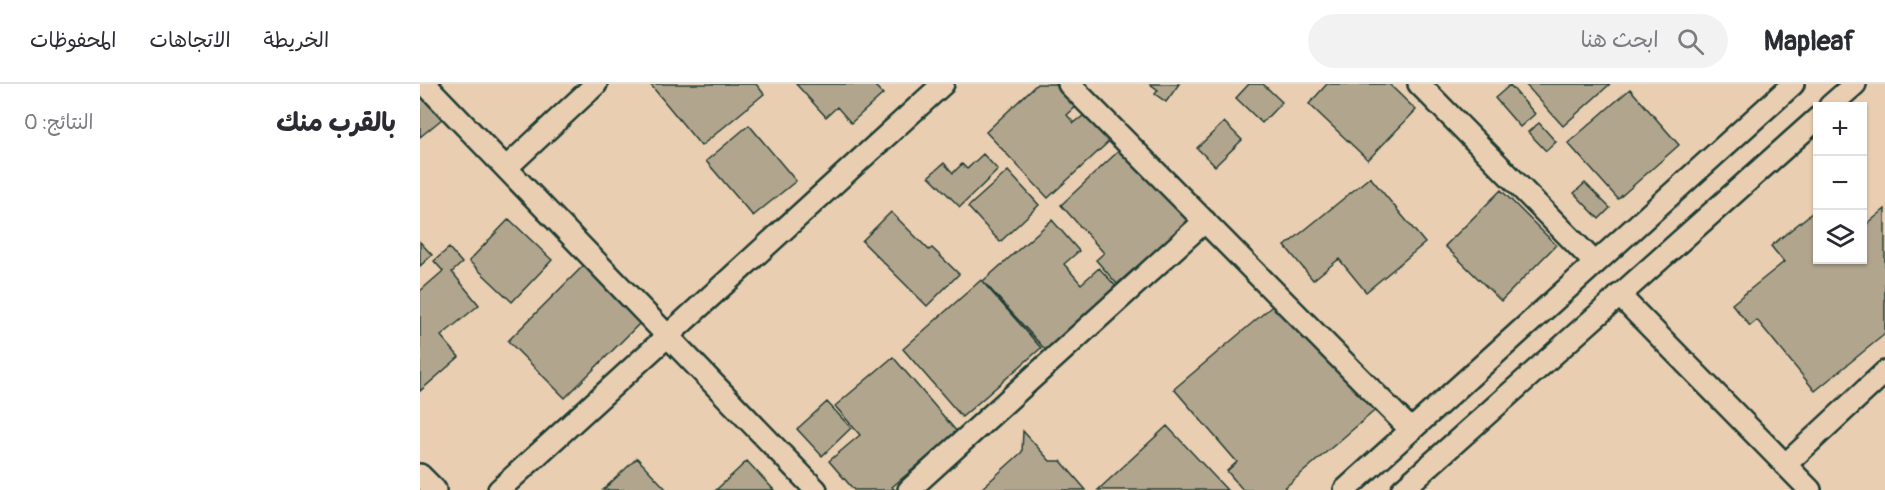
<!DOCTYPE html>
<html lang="ar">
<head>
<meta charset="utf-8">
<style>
  :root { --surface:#fff; --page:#f2f2f3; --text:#2b2b33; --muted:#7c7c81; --line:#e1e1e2 }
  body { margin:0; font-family:Pangolin,"Playpen Sans Arabic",sans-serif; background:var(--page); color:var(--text); direction:rtl }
  .controls { position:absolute; right:18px; top:18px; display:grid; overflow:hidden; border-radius:0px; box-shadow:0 2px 4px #0004 }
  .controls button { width:54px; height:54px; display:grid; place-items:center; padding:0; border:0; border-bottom:2px solid var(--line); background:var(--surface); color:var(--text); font:30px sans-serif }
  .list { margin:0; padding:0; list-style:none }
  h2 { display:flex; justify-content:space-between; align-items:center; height:78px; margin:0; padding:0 24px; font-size:26px }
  h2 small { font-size:20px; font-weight:400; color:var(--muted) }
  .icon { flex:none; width:33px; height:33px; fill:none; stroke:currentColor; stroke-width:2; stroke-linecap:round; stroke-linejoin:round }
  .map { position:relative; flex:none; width:1465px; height:406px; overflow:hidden; direction:ltr }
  header { display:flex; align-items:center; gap:36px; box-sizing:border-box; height:84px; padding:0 30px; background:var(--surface); border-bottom:2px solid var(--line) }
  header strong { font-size:28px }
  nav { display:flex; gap:33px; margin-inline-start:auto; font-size:21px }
  .search { width:420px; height:54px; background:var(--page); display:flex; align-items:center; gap:15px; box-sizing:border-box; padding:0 21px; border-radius:33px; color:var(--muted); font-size:22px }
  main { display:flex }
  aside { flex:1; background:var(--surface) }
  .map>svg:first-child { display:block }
  .building { fill:#b2a58e; stroke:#1f3d34; stroke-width:1.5 }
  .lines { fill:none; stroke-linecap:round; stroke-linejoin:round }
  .minor-casing { stroke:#1f3d34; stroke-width:26 }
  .minor { stroke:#eaceb1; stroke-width:21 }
</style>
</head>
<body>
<header>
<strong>Mapleaf</strong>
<div class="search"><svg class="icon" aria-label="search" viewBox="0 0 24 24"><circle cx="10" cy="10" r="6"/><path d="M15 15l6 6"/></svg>ابحث هنا</div>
<nav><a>الخريطة</a><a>الاتجاهات</a><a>المحفوظات</a></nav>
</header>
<main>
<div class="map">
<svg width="1465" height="406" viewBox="0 0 1465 406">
  <rect width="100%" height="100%" fill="#eaceb1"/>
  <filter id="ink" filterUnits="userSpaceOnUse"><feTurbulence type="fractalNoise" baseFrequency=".0167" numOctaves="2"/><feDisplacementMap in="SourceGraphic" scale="12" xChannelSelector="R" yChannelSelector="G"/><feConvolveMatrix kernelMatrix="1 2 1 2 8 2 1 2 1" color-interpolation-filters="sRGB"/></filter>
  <g filter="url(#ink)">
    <path class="building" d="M230 0H336L344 10 281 62Z
      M376 0H453L463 10 431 39 417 23 406 33Z
      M617 0H644L661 18 647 31 654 39 672 25 697 50 628 114 566 48Z
      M730 0H759L746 18 735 10 738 6Z
      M829 0H843L862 18 842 39 816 14Z
      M907 0H969L996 26 948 76 889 20Z
      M1105 0H1190L1143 42Z
      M1090 1 1115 30 1100 43 1075 14Z
      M1210 5 1259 61 1198 115 1148 59Z
      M0 9 22 35 0 53Z
      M804 38 822 56 795 82 777 64Z
      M1119 39 1136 58 1126 67 1108 48Z
      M329 41 376 97 333 132 286 77Z
      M706 60 780 139 721 192 715 184 697 200 676 176 684 169 641 121Z
      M563 70 578 86 540 123 509 92 524 79 533 89 542 80 547 85Z
      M588 87 619 121 580 158 548 123Z
      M950 93 1005 159 946 208 919 175 893 196 865 162Z
      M1165 99 1190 124 1179 135 1154 109Z
      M1081 106 1136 161 1081 217 1025 162Z
      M1398 124V176H1442V144L1465 125V250L1395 307 1337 236 1330 242 1312 220 1364 178 1351 162Z
      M471 128 509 166 512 164 539 190 507 222 442 157Z
      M89 135 132 176 92 218 49 177Z
      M632 136 659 167 644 180 661 200 679 184 702 209 631 272 563 197Z
      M0 158 12 171 0 182Z
      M29 164 42 179 32 188 59 221 21 252 39 273 0 307V207L23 187 14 177Z
      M168 177 225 234 145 314 88 257Z
      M561 196 621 264 542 333 483 265Z
      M863 213 959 323 862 406H823L807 387 817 378 754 305Z
      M473 273 537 348 472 403 475 406H434L409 377 440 351 415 322Z
      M407 318 431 344 402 372 377 345Z
      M747 342 807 406H678Z
      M603 347 630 377H641L666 406H560L602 368Z
      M217 374 247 406H183Z
      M327 377 354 406H296Z"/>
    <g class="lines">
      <g class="minor-casing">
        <path id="minor" d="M5 0 396 406
          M649 0 991 346
          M999 0 1175 179
          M1410 22 1435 0
          M86 84 176 0
          M1199 211 1390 406
          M1365 381 1465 288
          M0 391 15 406
          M79 406 523 0
          M489 406 785 137
          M925 406 1373 0
          M982 406 1398 34"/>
      </g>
      <use href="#minor" class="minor"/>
    </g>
  </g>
</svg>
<div class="controls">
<button>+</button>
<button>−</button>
<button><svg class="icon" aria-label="layers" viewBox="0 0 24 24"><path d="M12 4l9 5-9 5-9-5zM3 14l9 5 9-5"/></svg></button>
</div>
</div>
<aside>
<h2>بالقرب منك<small>النتائج: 0</small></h2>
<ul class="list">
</ul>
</aside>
</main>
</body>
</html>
